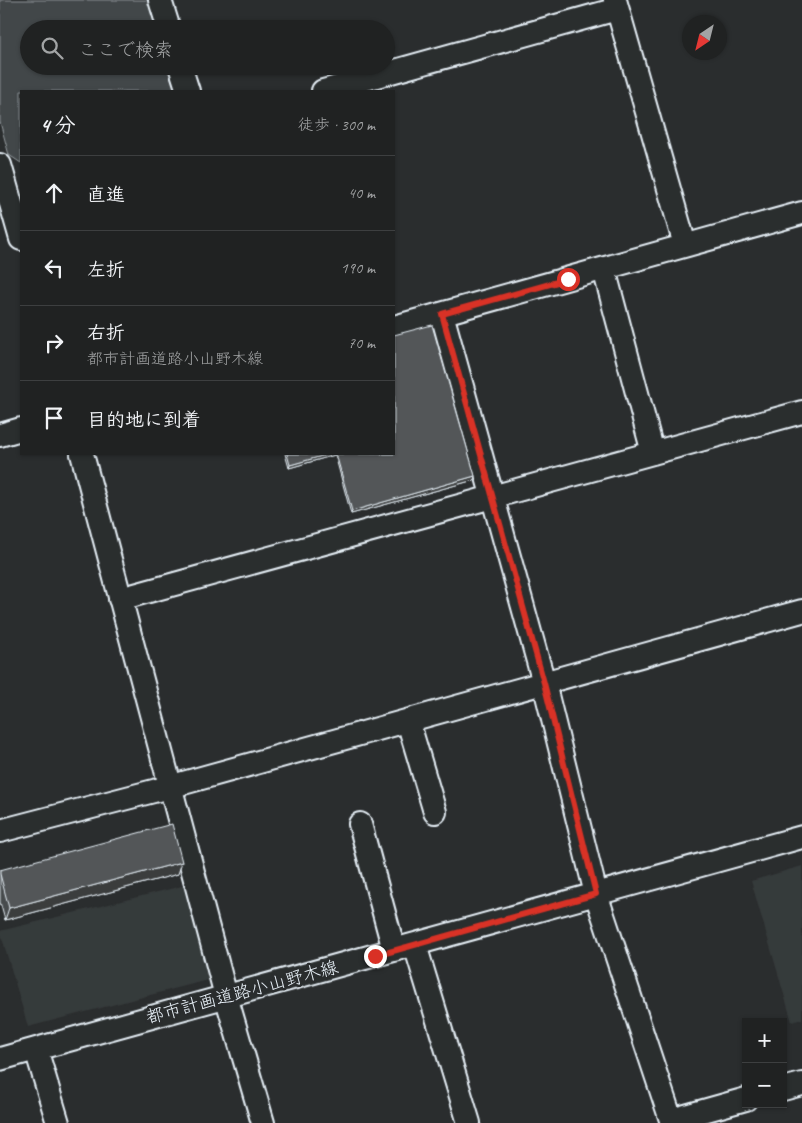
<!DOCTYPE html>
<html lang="ja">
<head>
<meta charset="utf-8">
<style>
  :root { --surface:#202222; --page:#282a2a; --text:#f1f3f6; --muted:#a2a4a5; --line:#3d3f40 }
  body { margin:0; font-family:Caveat,"Klee One",sans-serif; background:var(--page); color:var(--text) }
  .controls { position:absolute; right:15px; bottom:15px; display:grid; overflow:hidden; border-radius:0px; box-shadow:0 1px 4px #0004 }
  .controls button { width:45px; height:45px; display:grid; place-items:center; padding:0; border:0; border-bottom:1px solid var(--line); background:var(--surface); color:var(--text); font:25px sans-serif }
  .compass { position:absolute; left:682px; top:15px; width:45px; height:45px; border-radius:50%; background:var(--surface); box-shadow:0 1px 4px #0004; rotate:215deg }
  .stop { position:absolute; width:15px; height:15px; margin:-11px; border:4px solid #d93025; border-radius:50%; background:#fff }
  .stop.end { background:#d93025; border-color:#fff; box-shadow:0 1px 5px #0008 }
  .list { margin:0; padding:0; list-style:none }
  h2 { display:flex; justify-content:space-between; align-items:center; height:65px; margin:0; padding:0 20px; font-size:21px }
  h2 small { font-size:16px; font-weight:400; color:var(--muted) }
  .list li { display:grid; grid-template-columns:32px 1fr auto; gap:15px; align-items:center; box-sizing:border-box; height:75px; padding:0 20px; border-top:1px solid var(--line) }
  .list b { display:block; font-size:19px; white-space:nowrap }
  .list p { margin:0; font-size:16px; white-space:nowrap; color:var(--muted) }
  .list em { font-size:16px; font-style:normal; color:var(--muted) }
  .icon { flex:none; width:28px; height:28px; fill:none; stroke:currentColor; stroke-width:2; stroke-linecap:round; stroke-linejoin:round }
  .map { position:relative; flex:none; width:802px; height:1123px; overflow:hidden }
  .search { position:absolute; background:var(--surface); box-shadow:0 1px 4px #0004; left:20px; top:20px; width:375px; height:55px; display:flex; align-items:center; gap:12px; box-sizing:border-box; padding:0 18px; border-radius:28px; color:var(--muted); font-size:19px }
  .panel { position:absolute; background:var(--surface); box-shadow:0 1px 4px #0004; left:20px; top:90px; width:375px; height:365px; border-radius:0px }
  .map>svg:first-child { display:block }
  .built { fill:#363a3b }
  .green { fill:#424648; stroke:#959ca0 }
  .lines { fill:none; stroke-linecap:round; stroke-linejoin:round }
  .minor-casing { stroke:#e8f1f8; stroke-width:26 }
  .minor { stroke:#2a2d2e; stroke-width:22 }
  .wall { fill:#474b4d; stroke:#e8f1f8 }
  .shaded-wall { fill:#3a3d3e; stroke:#e8f1f8 }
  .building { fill:#535759; stroke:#e8f1f8 }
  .route { stroke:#d93025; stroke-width:6 }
  .labels { text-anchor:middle; stroke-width:5; stroke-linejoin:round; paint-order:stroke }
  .street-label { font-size:18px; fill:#e8f1f8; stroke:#2a2d2e }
</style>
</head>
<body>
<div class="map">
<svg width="802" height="1123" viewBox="0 0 802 1123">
  <rect width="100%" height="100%" fill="#2a2d2e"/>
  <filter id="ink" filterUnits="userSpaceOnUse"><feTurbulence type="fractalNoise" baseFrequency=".02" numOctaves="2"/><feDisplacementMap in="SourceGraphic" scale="10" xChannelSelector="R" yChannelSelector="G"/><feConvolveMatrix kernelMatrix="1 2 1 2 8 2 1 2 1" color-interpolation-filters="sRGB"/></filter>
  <g filter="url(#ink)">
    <path class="built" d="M802 866V1019L792 1022 751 881Z
      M186 885 212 966 208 980 28 1027 0 931Z"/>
    <path class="green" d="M0 0H152L161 29H29V66H172L179 91H21V163L9 155 0 122Z"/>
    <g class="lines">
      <g class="minor-casing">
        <path id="minor" d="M160 0 169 29
          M615 0 685 245
          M180 66 188 91
          M323 91 617 9
          M0 165 21 239
          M604 269 653 453
          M442 314 544 683 596 894 672 1123
          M394 327 802 213
          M0 435 21 429
          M82 454 226 996 263 1123
          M120 599 802 412
          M408 721 435 812
          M360 824 394 950
          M0 831 169 787 802 611
          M415 945 469 1123
          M36 1049 58 1123
          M0 1059 802 837
          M783 1089 802 1084
          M671 1120 746 1099"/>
      </g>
      <use href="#minor" class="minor"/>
    </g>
    <path class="wall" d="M285 454H394L474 480 351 514 335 455 289 468Z
      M0 870 178 874 5 920 0 902Z"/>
    <path class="shaded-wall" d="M329 454H335V455L289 468 290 465Z
      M475 476 474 480 351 514 352 511Z
      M182 862 178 874 5 920 9 908Z"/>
    <path class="building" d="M432 325 475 476 352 511 336 454H394V335Z
      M287 454H329L290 465Z
      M172 824 182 862 9 908 0 874V870Z"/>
  </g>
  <g class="lines" filter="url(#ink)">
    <path class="route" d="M375 956 596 894 544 683 442 314 568 279"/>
  </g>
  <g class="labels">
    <g class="street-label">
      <text transform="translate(242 992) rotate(-15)" y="6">都市計画道路小山野木線</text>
    </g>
  </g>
</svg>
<div class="controls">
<button>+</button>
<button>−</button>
</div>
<svg class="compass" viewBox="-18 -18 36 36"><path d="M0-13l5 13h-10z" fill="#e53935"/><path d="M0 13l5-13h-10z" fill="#a2a4a5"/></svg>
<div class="stop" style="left:568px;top:279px"></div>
<div class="stop end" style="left:375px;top:956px"></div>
<div class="search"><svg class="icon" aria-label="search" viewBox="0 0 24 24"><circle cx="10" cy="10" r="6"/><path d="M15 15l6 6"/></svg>ここで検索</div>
<section class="panel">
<h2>4 分<small>徒歩 · 300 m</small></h2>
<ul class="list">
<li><svg class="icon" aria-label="ahead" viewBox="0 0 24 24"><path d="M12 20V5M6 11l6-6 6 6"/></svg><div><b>直進</b></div><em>40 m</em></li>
<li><svg class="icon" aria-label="left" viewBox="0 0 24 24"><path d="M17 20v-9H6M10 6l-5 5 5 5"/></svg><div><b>左折</b></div><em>190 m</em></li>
<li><svg class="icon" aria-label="right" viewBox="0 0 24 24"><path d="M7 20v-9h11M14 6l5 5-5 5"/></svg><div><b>右折</b><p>都市計画道路小山野木線</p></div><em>70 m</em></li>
<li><svg class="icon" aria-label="arrive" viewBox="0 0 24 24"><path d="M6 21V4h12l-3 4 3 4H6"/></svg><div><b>目的地に到着</b></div></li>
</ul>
</section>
</div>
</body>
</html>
